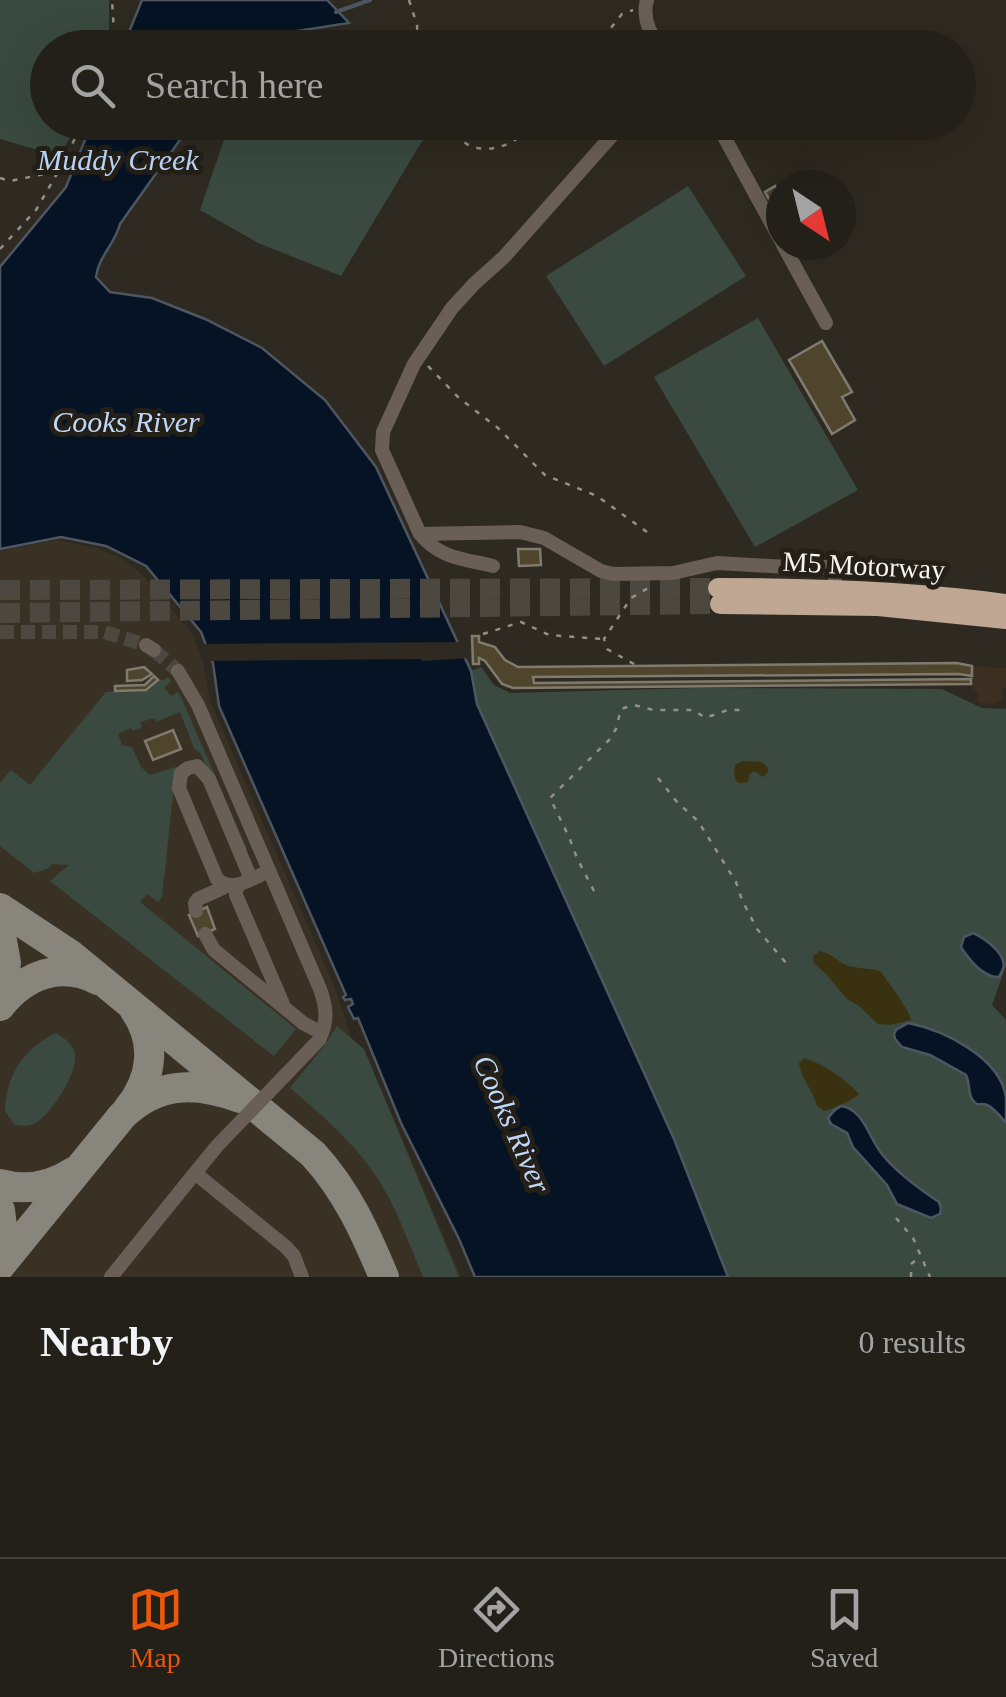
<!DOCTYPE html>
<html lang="en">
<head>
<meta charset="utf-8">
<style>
  :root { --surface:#222019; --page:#2a2822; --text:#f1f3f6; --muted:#a2a3a2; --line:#3f3e38; --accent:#ea580c }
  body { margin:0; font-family:Georgia,serif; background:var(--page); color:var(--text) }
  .compass { position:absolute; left:766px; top:170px; width:90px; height:90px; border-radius:50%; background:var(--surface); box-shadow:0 10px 40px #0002; rotate:145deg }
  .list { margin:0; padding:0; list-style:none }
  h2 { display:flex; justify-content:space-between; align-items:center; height:130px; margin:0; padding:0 40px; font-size:42px }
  h2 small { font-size:32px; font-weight:400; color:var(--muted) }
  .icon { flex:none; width:55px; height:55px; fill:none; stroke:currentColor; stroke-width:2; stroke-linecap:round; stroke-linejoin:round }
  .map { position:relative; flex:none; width:1006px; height:1277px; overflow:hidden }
  .search { position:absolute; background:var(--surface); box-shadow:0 10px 40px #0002; left:30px; right:30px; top:30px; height:110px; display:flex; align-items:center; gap:25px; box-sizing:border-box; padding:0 35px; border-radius:55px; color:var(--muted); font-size:38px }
  .sheet { height:280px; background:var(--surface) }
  nav { display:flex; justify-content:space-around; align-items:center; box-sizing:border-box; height:140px; border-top:2px solid var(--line); background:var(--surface); font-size:28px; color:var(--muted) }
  nav a { display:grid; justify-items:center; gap:5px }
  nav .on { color:var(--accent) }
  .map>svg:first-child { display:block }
  .built { fill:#393224 }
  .industrial { fill:#3c2f21 }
  .green { fill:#3a4a40 }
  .sand { fill:#3a3111 }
  .water { fill:#051324; stroke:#4d5661; stroke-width:2.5 }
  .pier { fill:#2e2a21 }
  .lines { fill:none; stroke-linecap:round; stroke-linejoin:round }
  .stream { stroke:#4d5661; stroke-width:4 }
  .taxiway { stroke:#88857d; stroke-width:30 }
  .building { fill:#4f442c; stroke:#7f7b71; stroke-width:2.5 }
  .minor-tunnel { stroke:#4c4840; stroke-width:14; stroke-dasharray:14 7; stroke-linecap:butt }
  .highway-tunnel { stroke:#4c4840; stroke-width:20; stroke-dasharray:20 10; stroke-linecap:butt }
  .path { stroke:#949189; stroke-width:2.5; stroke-dasharray:5 8; stroke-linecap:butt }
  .minor { stroke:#695f57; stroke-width:14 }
  .highway { stroke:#bfa793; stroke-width:20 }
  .labels { text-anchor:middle; stroke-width:10; stroke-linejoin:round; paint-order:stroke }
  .street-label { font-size:28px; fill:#f6f4ee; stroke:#242018 }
  .water-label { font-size:30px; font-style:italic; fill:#bdd8fb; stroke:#242018 }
</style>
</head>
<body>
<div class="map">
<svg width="1006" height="1277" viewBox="0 0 1006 1277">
  <rect width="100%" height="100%" fill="#2e2a21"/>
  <path class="built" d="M58 540 95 548 121 558 145 577 193 635 204 666 210 701 334 986 352 1039 364 1049 461 1277H0V551Z"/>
  <path class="industrial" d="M972 666 1006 668V688L1002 689V701L994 704 978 703V695L971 684Z"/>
  <path class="green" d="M0 0H109V35L105 47 48 48V122L77 123 65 147 55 155 0 139Z
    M233 122H433V123L341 276 258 243 200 210 229 125Z
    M688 186 746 276 604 366 546 276Z
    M758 318 858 490 755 547 654 377Z
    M481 667 494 685 510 693 697 688 942 689 982 708 1006 709V965L992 1005 1006 1020V1277H728L674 1139 477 704 471 671Z
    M168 677 171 681 164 688 171 696 178 692 181 697 247 849 243 851 201 754 194 748 180 712 156 722 155 718 140 722 142 727 133 731 131 728 118 734 122 745 132 747 141 767 150 775 176 767 162 897 158 902 147 894 140 902 296 1029 274 1056 50 881 69 865 52 864 49 868 34 873 0 846V783L11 770 30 785 106 692C124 692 146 695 160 679L162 681Z
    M337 1026 364 1049 459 1277H423C412 1251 402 1223 389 1198 366 1153 328 1120 290 1088L324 1046Z
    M56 1033C62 1037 71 1042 74 1050 81 1069 53 1111 37 1122 30 1127 22 1126 14 1124L5 1111C6 1075 23 1049 56 1033Z"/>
  <path class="sand" d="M742 761 762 762 768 768V772L763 777 754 771 750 774 748 782 739 783C733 779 734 772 735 765Z
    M820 951C830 953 835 959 844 964 854 969 869 968 880 971 888 982 909 1009 911 1020L890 1025 878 1024 859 1006 847 999 827 975 813 962V956Z
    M804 1058C824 1064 845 1079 859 1094 854 1100 832 1109 824 1111L817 1106C813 1090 801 1079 799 1063Z"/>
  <path class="water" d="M142 0H327L349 23 291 32 254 47H123Z
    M92 123H192L120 224C115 244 98 257 96 277L110 292 152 298 205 319 262 348 325 400 376 467 471 671 477 704 674 1139 728 1277H475L459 1239 401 1123 358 1018 354 1019 348 1007 353 1004 351 999 345 1000 343 997 346 995 219 706 213 663 201 632 146 566 106 546 61 537 0 549V267L66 187Z
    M973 933C983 937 1000 950 1003 961 1005 968 1002 971 999 977 984 978 969 960 961 947L964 937Z
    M908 1023C944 1030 1001 1058 1006 1098 1006 1106 1006 1115 1006 1123 1001 1117 994 1108 987 1105 979 1102 978 1108 972 1099 968 1093 970 1082 966 1075L930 1055 902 1047 895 1039 894 1034 896 1030Z
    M841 1106C864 1109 869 1139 882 1154 895 1171 921 1190 939 1202L941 1208 940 1214 931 1218 897 1204 887 1185 853 1147 847 1133 831 1124 828 1118 835 1110Z"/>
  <path class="pier" d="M463 642 470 658 422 661 421 659 207 661 200 644Z"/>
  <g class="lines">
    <path class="stream" d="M336 12 370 0"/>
    <path class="taxiway" d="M0 908 71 955 313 1154C347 1191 365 1232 384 1277
      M0 930 6 963 0 998
      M0 1006C25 975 60 961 98 980
      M128 1109C153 1078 157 1042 134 1009
      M0 1184C26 1191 50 1187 73 1172
      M0 1210 3 1236 0 1256
      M0 1266 122 1116C158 1081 196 1082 240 1098"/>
  </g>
  <path class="building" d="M775 186 781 196V214L778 216 765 192Z
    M822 341 852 392 842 397 855 420 832 434 789 360Z
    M518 549H540L541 565 519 566Z
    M472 636H479V642L495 647 505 660 518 667 957 663 972 666V676L959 674 533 677 534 683 971 679V684L513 688 502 684 485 661 479 658V664H473Z
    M144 667 152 674 142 680 127 681V670Z
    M154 676 158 680 146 690 115 691V686L145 685Z
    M173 730 181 749 153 760 145 741Z
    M207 907 215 929 198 936 189 915Z"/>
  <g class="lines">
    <path class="minor-tunnel" d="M0 632H104L146 645
      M154 650 178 671"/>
    <path class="highway-tunnel" d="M0 590 718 588
      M0 613 720 604"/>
    <path class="path" d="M409 0 417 25 418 48
      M111 48 114 33 112 0
      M595 48 622 14 633 10
      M449 122C466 164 513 151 535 122
      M0 178 10 181 59 171 83 122
      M0 249 36 210 58 172
      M428 366 459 398 498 428 545 475 597 496 647 532
      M483 634 521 622 549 635 602 639
      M634 664 607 649 604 639 631 598 650 587
      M658 778 677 802 698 821 736 882 742 900 757 929 787 964
      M594 891 577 858 569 837 550 798 609 740 616 729 621 709 634 705 653 710H694L705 718 728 710H746
      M896 1218 913 1238 930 1277
      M911 1277V1264L920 1257"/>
    <path class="minor" d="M647 0C642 18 650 35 662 48
      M716 122 781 241
      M783 245 826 323
      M420 534 520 532 544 538 601 571 613 574 673 573 717 563 804 568 828 567 835 570V588
      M493 566C465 559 440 559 420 534L382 450 383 432 414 364 452 308 474 284 504 257 624 122
      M146 645 154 650
      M178 671 198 705 320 989C327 1008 328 1022 319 1040L217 1146 195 1173 286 1247 294 1256 302 1277
      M251 879 209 779 197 766 188 768 181 773 179 788 217 879C232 894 252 878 269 871
      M242 883 236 888V895L283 1004
      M196 911 195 903 198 899 227 886
      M205 934 214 950 303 1023 322 1033
      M111 1277 195 1173"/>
    <path class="highway" d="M718 588C815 588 910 591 1006 604
      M720 604 878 606 1006 619"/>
  </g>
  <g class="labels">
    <g class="street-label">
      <text transform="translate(864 565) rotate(3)" y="10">M5 Motorway</text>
    </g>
    <g class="water-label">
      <text x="118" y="170">Muddy Creek</text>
      <text x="126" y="432">Cooks River</text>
      <text transform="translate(512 1124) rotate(66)" y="10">Cooks River</text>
    </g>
  </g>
</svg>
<svg class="compass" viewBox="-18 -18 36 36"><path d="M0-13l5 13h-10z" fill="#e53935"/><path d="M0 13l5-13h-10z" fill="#a2a3a2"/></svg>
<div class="search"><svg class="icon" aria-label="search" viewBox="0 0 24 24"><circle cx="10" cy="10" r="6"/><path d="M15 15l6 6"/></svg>Search here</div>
</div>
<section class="sheet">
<h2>Nearby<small>0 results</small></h2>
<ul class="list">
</ul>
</section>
<nav>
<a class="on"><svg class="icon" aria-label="map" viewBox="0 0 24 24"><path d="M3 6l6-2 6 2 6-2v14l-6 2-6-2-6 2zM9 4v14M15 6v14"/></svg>Map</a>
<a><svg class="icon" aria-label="directions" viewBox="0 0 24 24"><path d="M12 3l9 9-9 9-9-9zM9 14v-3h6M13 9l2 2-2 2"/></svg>Directions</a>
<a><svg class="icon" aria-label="saved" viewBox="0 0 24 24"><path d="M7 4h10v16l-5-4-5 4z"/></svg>Saved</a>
</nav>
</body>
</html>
